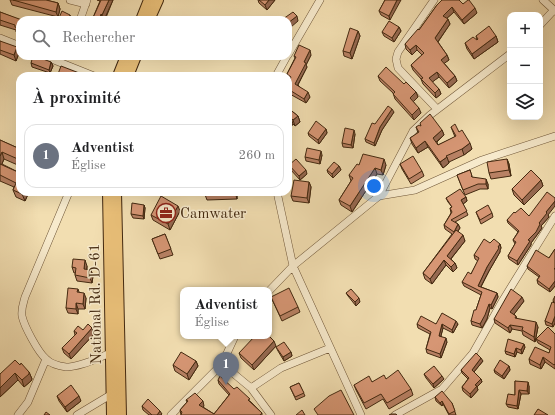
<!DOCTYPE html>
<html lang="fr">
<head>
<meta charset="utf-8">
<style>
  :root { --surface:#fff; --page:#f6f6f6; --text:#202124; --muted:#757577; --line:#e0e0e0; --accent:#b45309 }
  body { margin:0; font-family:"Old Standard TT",serif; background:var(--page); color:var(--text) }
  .controls { position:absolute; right:12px; top:12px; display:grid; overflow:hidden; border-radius:8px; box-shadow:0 4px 16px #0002 }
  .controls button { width:36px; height:36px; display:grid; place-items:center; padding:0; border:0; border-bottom:1px solid var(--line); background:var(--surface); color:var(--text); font:20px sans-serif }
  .you { position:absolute; left:374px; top:186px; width:14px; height:14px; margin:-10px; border:3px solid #fff; border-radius:50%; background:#1a73e8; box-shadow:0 0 0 6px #1a73e833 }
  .badge { display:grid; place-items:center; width:26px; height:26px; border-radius:50%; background:var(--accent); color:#fff; font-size:13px; font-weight:700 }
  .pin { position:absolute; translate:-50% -33px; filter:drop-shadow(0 1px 2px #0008) }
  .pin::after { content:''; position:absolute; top:21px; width:14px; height:12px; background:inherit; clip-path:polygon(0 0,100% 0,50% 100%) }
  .popup { position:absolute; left:180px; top:287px; width:92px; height:52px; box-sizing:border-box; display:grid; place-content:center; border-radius:8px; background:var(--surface); filter:drop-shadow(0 1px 3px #0005); font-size:13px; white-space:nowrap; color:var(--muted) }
  .popup b { font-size:15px; color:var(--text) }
  .popup::after { content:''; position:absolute; left:50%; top:100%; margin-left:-8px; border:8px solid transparent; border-top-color:var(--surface) }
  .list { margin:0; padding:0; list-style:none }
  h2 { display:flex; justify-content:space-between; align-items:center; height:52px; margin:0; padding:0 16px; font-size:17px }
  h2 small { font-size:13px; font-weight:400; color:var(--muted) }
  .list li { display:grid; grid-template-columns:26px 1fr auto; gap:12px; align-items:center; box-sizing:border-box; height:64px; margin:0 8px 8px; padding:0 8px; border:1px solid var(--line); border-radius:12px }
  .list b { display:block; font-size:15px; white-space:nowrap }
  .list p { margin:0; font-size:13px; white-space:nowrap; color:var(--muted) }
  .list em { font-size:13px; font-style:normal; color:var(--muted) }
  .icon { flex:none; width:22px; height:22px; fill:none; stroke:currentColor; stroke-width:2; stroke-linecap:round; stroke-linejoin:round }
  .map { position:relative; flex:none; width:555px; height:415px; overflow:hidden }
  .search { position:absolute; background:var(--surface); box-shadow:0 4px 16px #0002; left:16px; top:16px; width:276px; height:44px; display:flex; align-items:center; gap:10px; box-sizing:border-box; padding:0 14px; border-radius:12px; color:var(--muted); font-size:15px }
  .panel { position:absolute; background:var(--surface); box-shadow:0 4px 16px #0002; left:16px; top:72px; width:276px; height:124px; border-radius:12px }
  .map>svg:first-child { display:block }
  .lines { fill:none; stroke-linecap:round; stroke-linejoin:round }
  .minor-casing { stroke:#6f5638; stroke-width:8 }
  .highway-casing { stroke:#432910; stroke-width:12 }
  .minor { stroke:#f7eacc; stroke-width:7 }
  .highway { stroke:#e9bf78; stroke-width:10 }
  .wall { fill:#b88164; stroke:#432910 }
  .shaded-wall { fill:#966951; stroke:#432910 }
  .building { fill:#d69674; stroke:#432910 }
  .labels { text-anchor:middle; stroke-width:3; stroke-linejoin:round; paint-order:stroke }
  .poi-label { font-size:15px; fill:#432910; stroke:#f7eacc; text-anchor:start }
  .street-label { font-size:15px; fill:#432910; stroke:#f7eacc }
</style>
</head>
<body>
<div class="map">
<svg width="555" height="415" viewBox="0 0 555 415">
  <rect width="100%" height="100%" fill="#f2deb1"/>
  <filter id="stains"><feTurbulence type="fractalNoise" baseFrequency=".005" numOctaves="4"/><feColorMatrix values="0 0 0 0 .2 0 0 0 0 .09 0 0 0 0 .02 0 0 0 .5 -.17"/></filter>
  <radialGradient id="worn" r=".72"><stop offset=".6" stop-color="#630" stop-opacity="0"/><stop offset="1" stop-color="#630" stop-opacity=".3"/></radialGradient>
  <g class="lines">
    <g class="minor-casing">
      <path id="minor" d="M70 0 86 4
        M434 0 398 52 396 59 398 68 437 109
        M543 0 555 11
        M80 20 87 0
        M540 25 554 10
        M0 38 20 46
        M288 55 320 0
        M44 56 94 76
        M276 76 287 56
        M69 192 25 297C23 304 21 309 22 316 24 326 38 352 46 359 51 364 59 366 66 367 81 367 97 358 111 353
        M277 192 293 266 361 415
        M379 196 413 131 430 115 510 54
        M269 291 293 266 379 196 415 190 482 160 555 136
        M222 364 251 388 271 415
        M251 388 281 368 330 348
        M18 415 28 402 46 359
        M77 415 112 394
        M171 415 222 364 235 336
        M395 415 442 389 473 353 503 300 555 216"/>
    </g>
    <g class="highway-casing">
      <path id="highway" d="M141 20 149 0
        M149 20 158 0
        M118 76 126 56
        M128 76 136 56
        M108 192 112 415
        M116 192 121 415"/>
    </g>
    <use href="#minor" class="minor"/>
    <use href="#highway" class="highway"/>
  </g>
  <path class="wall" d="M10 0H46L58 3 60 9 58 17 12 5Z
    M97 0H113L105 20H92L100 1Z
    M258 0H275L267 10 259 3Z
    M385 0 390 20 381 15 379 11Z
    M463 4 477 13 464 24 454 12 447 18 450 24 438 42 447 55 449 60 444 63 455 76 457 81 449 88 439 77 432 82 439 89 441 94 436 98 423 84 421 79 413 70 411 65 422 55 417 50 412 55 406 49 405 44 419 30 437 5Z
    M0 12 20 20V33L16 32V30L0 25Z
    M399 27 401 31 394 42 384 36 382 32Z
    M358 31 360 36 352 59 344 56 343 51Z
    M476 36H496L498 42 474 59 467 49 465 43 477 40Z
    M0 41 19 53 16 61 0 54Z
    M311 55 306 65 307 67 298 85 310 97 306 103 288 93V84L290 80 288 79V76H287V74L295 58 294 56Z
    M51 62 53 66 50 73 32 67 31 63Z
    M378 76 404 84 416 92 418 97 413 101 421 113 414 120 395 99 393 93 380 81Z
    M288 108 298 116 300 122 295 126 293 124 290 128 288 126Z
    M394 112 382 130 375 146 366 142 365 139 375 124Z
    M421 126 442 130 444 135 437 142 438 145 455 137 451 127 459 132 472 149 464 155 449 162V163L443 168 428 147 418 153 412 144 410 138 418 133 416 127Z
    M326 129 327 133 319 144 309 136 308 133Z
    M355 134 353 148 343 147 342 143Z
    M0 140 20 149V166L4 159 2 164 20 173V192H29L25 201 16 197 13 190 14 187 0 181Z
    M322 155 320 164 306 161 305 157Z
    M507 159 509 164 511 176 491 179 489 173Z
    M400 164 422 171 424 176 411 184 402 169Z
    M289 165 307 174 300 180 290 169Z
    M359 165H386L383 175 377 174 352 212 341 205 339 200 351 181 349 175Z
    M339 166 341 170 333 178 328 173 327 170Z
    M470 170 472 177 488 184V189H480L465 195 457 175Z
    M541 180 543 186 524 205 514 195 512 189Z
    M309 182 311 187 309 203 293 201 291 196Z
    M204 192H237V199L207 200Z
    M466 197 467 201 463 204 468 215 455 222 458 224 460 228 458 231 465 241 451 259 455 263 457 268 453 272 446 265 432 284 425 279 423 273 452 234 445 229 444 225 451 213 450 208 452 207 448 202 446 198Z
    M144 205 145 208 144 219 133 218 131 214Z
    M180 211 170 230 153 220 151 215Z
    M476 212 492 213 493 217 481 224Z
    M515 213 529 216 548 215 549 217 541 226 542 228 537 235 531 243V245L518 265 509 259 508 256 515 244 513 240 518 232 508 223 507 220Z
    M165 234 173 255 160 259 152 239Z
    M490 243 500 244 501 248 500 250V252L489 271 481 287 497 293 498 297 492 309 490 308 487 319 482 328 472 325 471 321 476 310 481 295 464 286 462 282 471 274 478 261 475 259 474 255Z
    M555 249V286L550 292 538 284 537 280 539 277 528 269 527 266 549 258Z
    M87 266V270H91L93 276 92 283 77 281 75 275 76 273H74L72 267Z
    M78 289 79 292 86 298 85 309H78V314L68 313 66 308Z
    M346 293 360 302 356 306 348 296Z
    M555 296V323L553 327 546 325 545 321 554 303 553 300Z
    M271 297 298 307 300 312 282 321Z
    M524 301 514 314 516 316 517 319 538 327 535 342 523 335 522 331 512 329 510 333 495 323 494 319Z
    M417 324H458L453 333 443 328 441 336 447 342 441 358 427 353 426 349 430 334 418 328Z
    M83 330 94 334 71 359 64 353 62 348 75 335 74 331Z
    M555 334V369L545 362 541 369 530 364 529 359 549 353 550 350 538 343 536 339Z
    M260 339 276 346 254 370 241 358 239 353Z
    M276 347 291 352 292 356 284 361 278 351Z
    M525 347 522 354 517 352 515 357 506 354 505 351Z
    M196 361 198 366 189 380 175 371 173 365Z
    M483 361 474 372 481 379 482 382 477 387 478 390 471 398 463 391 462 387 468 379 462 373 461 370Z
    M20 365 29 372 32 379 31 381 24 387 18 380 0 397Z
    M509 366 510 370 504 379 495 373 494 370Z
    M424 374 444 379 434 388 426 378Z
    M386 379 411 389 413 395 389 409 383 399 366 409 356 390 354 385 372 382Z
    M218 380 234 389 251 402 262 413V415H181L180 410 187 402 186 400 204 406 203 407 214 414 229 395 219 384Z
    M515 381 529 386V394H521L518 409 508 407 506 404 515 395Z
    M299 383 305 396 296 400 290 387Z
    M57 396 81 401 67 412 59 401Z
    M435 397 452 403 456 415H449L443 404 442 406 436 401Z
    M142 406 162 414 161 415H149L143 410Z"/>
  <path class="shaded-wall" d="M109 0H113L104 20 102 15Z
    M269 0H275L267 10 265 5Z
    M397 0H401L390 20 389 16Z
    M58 3 60 9 58 17 56 12Z
    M452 7 454 12 445 20 443 16Z
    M475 8 477 13 464 24 462 20Z
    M101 14 103 20H99Z
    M70 15 72 20H68Z
    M297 16 298 21 291 27V29L288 33V23Z
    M448 19 450 24 437 43 435 38Z
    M399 27 401 31 394 42 392 38Z
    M358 31 360 36 352 59 350 53Z
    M496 36 498 42 474 59 472 54Z
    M416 45 417 50 412 55 410 50Z
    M17 47 19 53 16 61 14 55Z
    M310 50 311 55 306 65 307 67 296 88 295 84 304 62Z
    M447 55 449 60 442 65 441 60Z
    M51 62 53 66 50 73 49 70Z
    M437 72 439 77 431 83 429 78Z
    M455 76 457 81 449 88 447 83Z
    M439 89 441 94 436 98 435 93Z
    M308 92 310 97 306 103 304 99Z
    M416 92 418 97 412 103 410 98Z
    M419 108 421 113 414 120 412 115Z
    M392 109 394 112 382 130 375 146 374 143 380 127Z
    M298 116 300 122 295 126 293 120Z
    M291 118 293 124 290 128 288 122Z
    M326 129 327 133 319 144 318 140Z
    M354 130 355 134 353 148 351 145Z
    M442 130 444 135 435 143 433 138Z
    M425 141 428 147 418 153 416 148Z
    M470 143 472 149 464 155 462 149Z
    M321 151 322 155 320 164 319 160Z
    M2 152 4 159 0 168V156Z
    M447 157 449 163 443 168 440 162Z
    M384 159 386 165 383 175 381 170Z
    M507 159 509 164 511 176 509 170Z
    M339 166 341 170 333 178 332 174Z
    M375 168 377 174 352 212 350 206Z
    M306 170 307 174 300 180 299 176Z
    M486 179 488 184V189L486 184Z
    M541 180 543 186 524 205 522 200Z
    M309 182 311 187 309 203 307 198Z
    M23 192H29L25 201 22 194Z
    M235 192H237V199Z
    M466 197 467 201 463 204 461 200Z
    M555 201V206L548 215 549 217 541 226 542 228 537 235 531 243V245L518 265 517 261 528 240 539 223 546 212Z
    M144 205 145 208 144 219 143 216Z
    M178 206 180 211 170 230 168 224Z
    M458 224 460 228 455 235 454 232Z
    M463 235 465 241 449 261 447 256Z
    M500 244 501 248 500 250V252L489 271 479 290 478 286 487 267 498 247Z
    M85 260 87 266 86 275 84 269Z
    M444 260 446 265 432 284 430 279Z
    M455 263 457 268 453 272 451 267Z
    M91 270 93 276 92 283 90 278Z
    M555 281V286L550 292 549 289Z
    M84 293 86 298 85 309 83 304Z
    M497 293 498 297 492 309 491 305Z
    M522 297 524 301 512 317 510 312Z
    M359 298 360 302 356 306 355 302Z
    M76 303 78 309V314L76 309Z
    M489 304 490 308 487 319 482 328 480 324Z
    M555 316V323L553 327 552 324Z
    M456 321 458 324 453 333 452 330Z
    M536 322 538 327 535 342 534 337Z
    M442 324 443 328 440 339 439 336Z
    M510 325 512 329 510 333 508 328Z
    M92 328 94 334 71 359 69 354Z
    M446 338 447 342 441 358 440 354Z
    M274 341 276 346 254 370 252 365Z
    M524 344 525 347 522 354 521 350Z
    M516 348 517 352 515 357 514 354Z
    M291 352 292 356 284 361 283 357Z
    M543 357 545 362 541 369 540 365Z
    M481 358 483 361 473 373 472 370Z
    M196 361 198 366 189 380 187 374Z
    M509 366 510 370 504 379 502 376Z
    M29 372 32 379 31 381 24 387 22 380Z
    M15 373 18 380 0 397V388Z
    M442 376 444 379 434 388 433 384Z
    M481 379 482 382 477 387 478 390 471 398 470 394 475 385Z
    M528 382 529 386V394L527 391Z
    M519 390 521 394 518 409 517 406Z
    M79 396 81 401 67 412 65 407Z
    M203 401 204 406 201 410 199 405Z
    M442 401 443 404 442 406 440 403Z
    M160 411 162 414 161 415H157Z"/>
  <path class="building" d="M13 0H46L58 3 56 12Z
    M101 0H109L102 15 101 14 99 20H92Z
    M259 0H269L265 5Z
    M385 0H397L389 16 379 11Z
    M442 0H459L463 4 468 0H469L475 8 462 20 452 7 443 16 448 19 435 38 447 55 441 60 455 76 447 83 437 72 429 78 439 89 435 93 421 79 423 78 411 65 424 53 416 45 410 50 405 44 418 29 419 30 437 5Z
    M62 11 70 15 68 20H58Z
    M0 12 22 20H20V29L15 27V25L0 20Z
    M293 12 297 16 288 23 289 24 288 26V20H279L281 17 283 19Z
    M389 21 399 27 392 38 382 32Z
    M489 26 496 36 472 54 465 43 473 37 477 40 478 39 476 36Z
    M350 28 358 31 350 53 343 51Z
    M0 41 17 47 14 55 0 50Z
    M299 45 310 50 304 62 306 63 295 84 308 92 304 99 288 89V84L291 77 287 74 296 57 294 56Z
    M33 56H35L51 62 49 70 31 63Z
    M61 66 87 76H63L58 74Z
    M386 67 404 84 406 82 416 92 410 98 419 108 412 115 393 94 395 92 378 76Z
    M388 106 392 109 380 127 374 143 365 139 372 123 375 124Z
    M288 108 298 116 293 120 291 118 288 122Z
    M430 114 442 130 433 138 438 145 456 136 451 127 455 124 459 132 462 130 470 143 462 149 446 156 447 157 440 162 425 141 416 148 410 138 419 132 416 127 419 125 421 126 420 123Z
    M316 121 326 129 318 140 308 133Z
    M345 128 354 130 351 145 342 143Z
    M0 140 20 149V160L2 152 0 156Z
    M307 148 321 151 319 160 305 157Z
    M363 154 384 159 381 170 375 168 350 206 339 200 353 178 349 175 357 164 359 165Z
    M413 156 422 171 409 179 400 164Z
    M296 159 306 170 299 176 289 165Z
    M507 159 509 170 489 173 487 162Z
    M334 162 339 166 332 174 327 170Z
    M0 164 20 173V192H23L22 194 13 190 16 183 0 175Z
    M470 170 472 176H471L472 177 486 179V184H478L463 190 457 175Z
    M531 170 541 180 522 200 512 189Z
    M294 180 309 182 307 198 291 196Z
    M460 189 466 197 461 200 467 211 451 220 458 224 454 232 444 225 452 212 450 208 452 207 446 198Z
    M204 192H235L204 193Z
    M547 192 555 198V201L546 212 547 213 539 223 540 224 536 232 528 240 530 241 517 261 508 256 516 242 513 240 519 231 507 220 514 212 515 213 521 208 529 216Z
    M161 196 178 206 168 224 151 215Z
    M132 203 144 205 143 216 131 214Z
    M488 205 492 213 480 220 476 212Z
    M456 230 463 235 447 256 455 263 451 267 444 260 430 279 423 273Z
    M165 234 171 249 158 254 152 239Z
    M484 239 490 243 494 239 500 244 498 247 499 248 487 267 478 286 497 293 491 305 489 304 485 315 480 324 471 321 474 310H476L482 292 462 282 468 272 471 274 479 258 474 255Z
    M555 249V268L554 269H555V281L549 289 537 280 540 276 527 266 536 250 549 258Z
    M73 259 85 260 84 269 91 270 90 278 75 275 76 268 72 267Z
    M68 288 78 289 77 292 84 293 83 304 76 303V309L66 308Z
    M289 288 298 307 280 316 271 297Z
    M351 289 359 298 355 302 346 293Z
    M511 289 522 297 510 312 516 316 515 318 536 322 534 337 522 330 523 327 510 325 508 328 494 319Z
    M552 302 555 303V316L552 324 545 321Z
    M442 313 456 321 452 330 442 324 439 336 446 338 440 354 426 349 431 332 417 324 421 316 436 324Z
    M88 324 92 328 69 354 62 348 77 333 74 331 78 326 83 330Z
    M548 327 555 334V364L554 365 543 357 540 365 529 359 535 347 549 353 551 347 536 339Z
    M255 336H257L260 339 262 336H269L274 341 252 365 239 353Z
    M508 339 524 344 521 350 516 348 514 354 505 351Z
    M284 342 291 352 283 357 276 347Z
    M181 352 196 361 187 374 173 365Z
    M476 353 481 358 472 370 481 379 475 385 477 386 470 394 462 387 469 378 461 370Z
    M15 360 20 365 21 363 29 372V374L22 380 15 373 0 388V374Z
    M500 360 509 366 502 376 494 370Z
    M434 366 442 376 433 384 424 374Z
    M398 370 411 389 387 403 381 394 364 403 354 385 369 376 372 382 384 375 386 379Z
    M220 376 234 389 237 387 250 399 248 400 262 413 260 415H181L182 412 180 410 188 401 186 400 195 393 203 401 199 405 214 414 230 394 218 380Z
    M515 381 528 382 527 391 519 390 517 406 506 404 508 394 515 395Z
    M299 383 304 393 295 397 290 387Z
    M71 385 79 396 65 407 57 396Z
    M341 390 354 415H318L314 409 329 396Z
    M442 391 452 403 455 411 449 414 442 401 440 403 435 397Z
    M148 399 160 411 157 415H152L142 406Z
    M538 409 548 415H534Z
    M302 410 305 415H296Z
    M46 412 50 415H44Z
    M391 414H396L397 415H389Z"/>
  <defs>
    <g id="office-ring" transform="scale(1)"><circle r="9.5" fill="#f7eacc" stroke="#8f2418" stroke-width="1.5"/><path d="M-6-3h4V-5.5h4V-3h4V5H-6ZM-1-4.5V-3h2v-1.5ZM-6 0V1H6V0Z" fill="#8f2418"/></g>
  </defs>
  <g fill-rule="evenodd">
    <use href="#office-ring" x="166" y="213"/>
  </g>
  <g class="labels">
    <g class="poi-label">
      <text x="180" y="218">Camwater</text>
    </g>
    <g class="street-label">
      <text transform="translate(95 304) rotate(-91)" y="5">National Rd. D-61</text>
    </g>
  </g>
  <rect width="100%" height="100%" filter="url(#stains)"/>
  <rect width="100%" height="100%" fill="url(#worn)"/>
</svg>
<div class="controls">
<button>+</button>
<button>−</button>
<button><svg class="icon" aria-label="layers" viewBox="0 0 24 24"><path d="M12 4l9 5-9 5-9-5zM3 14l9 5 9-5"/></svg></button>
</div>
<div class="you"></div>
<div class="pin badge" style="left:226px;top:385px;background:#6b7280">1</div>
<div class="popup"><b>Adventist</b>Église</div>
<div class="search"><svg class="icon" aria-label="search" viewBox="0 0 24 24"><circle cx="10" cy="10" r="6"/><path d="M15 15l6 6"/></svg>Rechercher</div>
<section class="panel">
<h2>À proximité<small></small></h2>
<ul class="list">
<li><span class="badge" style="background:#6b7280">1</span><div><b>Adventist</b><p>Église</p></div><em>260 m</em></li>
</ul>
</section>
</div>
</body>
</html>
